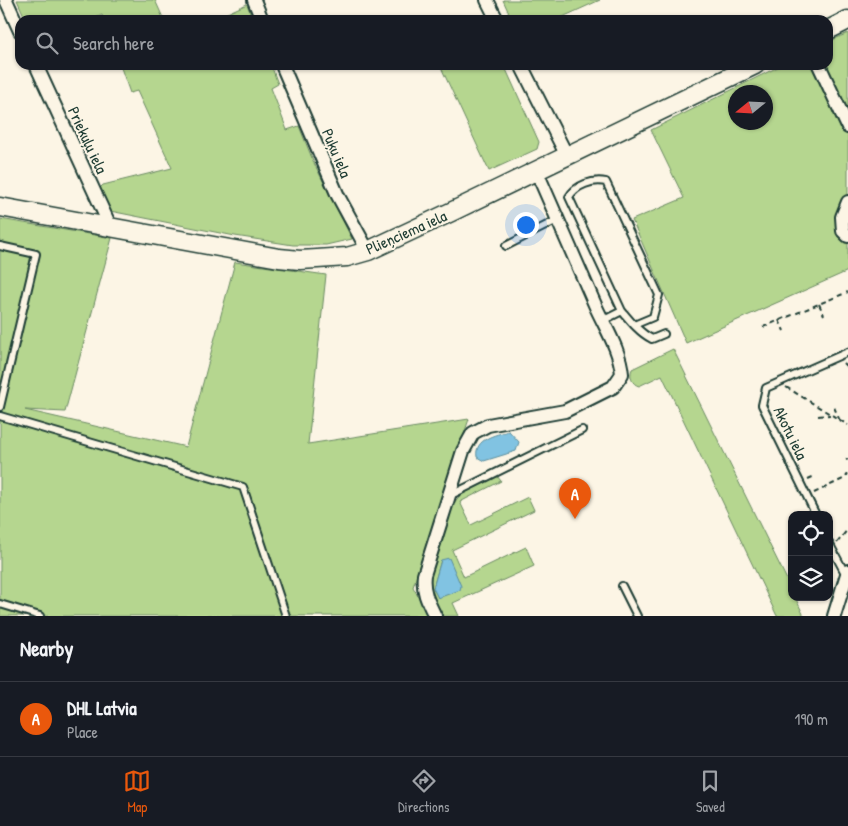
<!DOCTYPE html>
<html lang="en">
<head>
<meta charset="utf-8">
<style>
  :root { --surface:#171b24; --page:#20242c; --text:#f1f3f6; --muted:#9ea1a6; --line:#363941; --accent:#ea580c }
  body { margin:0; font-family:"Patrick Hand",sans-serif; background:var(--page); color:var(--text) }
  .controls { position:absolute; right:15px; bottom:15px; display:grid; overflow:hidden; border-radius:10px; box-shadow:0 1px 4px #0004 }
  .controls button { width:45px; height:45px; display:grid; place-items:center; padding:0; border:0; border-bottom:1px solid var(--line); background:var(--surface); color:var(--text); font:25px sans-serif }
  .compass { position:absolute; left:728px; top:85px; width:45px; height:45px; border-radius:50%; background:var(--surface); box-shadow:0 1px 4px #0004; rotate:252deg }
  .you { position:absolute; left:525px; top:224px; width:18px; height:18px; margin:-12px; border:4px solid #fff; border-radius:50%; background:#1a73e8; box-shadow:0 0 0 8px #1a73e833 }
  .badge { display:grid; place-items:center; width:32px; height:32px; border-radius:50%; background:var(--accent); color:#fff; font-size:16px; font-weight:700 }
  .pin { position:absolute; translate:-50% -41px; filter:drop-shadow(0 1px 2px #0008) }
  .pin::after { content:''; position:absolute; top:26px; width:18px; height:15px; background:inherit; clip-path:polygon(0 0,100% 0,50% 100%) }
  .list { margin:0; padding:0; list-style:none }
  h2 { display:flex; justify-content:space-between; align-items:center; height:65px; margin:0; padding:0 20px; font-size:21px }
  h2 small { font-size:16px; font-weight:400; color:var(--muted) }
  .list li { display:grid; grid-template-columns:32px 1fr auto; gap:15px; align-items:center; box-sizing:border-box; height:75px; padding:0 20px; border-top:1px solid var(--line) }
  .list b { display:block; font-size:19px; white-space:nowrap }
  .list p { margin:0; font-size:16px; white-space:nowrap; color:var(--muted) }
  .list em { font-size:16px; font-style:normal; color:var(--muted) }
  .icon { flex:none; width:28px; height:28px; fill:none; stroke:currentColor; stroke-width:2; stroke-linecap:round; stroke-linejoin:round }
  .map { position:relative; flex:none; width:848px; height:616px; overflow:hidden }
  .search { position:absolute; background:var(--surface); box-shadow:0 1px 4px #0004; left:15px; right:15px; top:15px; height:55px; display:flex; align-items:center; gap:12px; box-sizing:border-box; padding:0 18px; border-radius:15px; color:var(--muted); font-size:19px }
  .sheet { height:140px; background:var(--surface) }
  nav { display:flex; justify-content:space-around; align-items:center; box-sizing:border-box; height:70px; border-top:1px solid var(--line); background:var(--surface); font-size:14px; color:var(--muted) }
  nav a { display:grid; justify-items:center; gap:2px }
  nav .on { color:var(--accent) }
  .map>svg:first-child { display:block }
  .green { fill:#b5d68f; stroke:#6a8a62; fill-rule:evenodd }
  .water { fill:#81c3e2; stroke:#5a8d9c }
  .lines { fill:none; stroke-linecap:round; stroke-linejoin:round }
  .lane-casing { stroke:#1f3d34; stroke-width:10 }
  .street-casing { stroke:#1f3d34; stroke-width:16 }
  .secondary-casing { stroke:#1f3d34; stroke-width:21 }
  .path { stroke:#1f3d34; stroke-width:2; stroke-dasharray:5 4; stroke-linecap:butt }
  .lane { stroke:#fcf5e5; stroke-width:6 }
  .street { stroke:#fcf5e5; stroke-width:12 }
  .secondary { stroke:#fcf5e5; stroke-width:18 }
  .labels { text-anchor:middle; stroke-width:4; stroke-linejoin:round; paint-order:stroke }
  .street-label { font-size:16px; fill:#1f3d34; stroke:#fcf5e5 }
</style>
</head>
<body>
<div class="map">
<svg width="848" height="616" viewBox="0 0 848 616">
  <rect width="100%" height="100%" fill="#fcf5e5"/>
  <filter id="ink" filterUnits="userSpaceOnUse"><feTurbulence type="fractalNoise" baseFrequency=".02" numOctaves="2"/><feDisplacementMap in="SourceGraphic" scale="10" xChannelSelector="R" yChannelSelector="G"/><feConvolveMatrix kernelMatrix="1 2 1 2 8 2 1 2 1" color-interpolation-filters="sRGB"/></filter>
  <g filter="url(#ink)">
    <path class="green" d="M17 0H155L164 20H104L102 15 91 20H26Z
      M503 0H600L556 20H512Z
      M247 4 253 20H212Z
      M848 33V271L686 343 632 220 684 198 651 130 782 65H828V42ZM736 92H766V122H736Z
      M120 65H271L278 84 271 88 287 130 299 126 314 163 352 239 326 245H293L235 236 110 211 100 188 103 185 172 168 137 91 130 93Z
      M440 65H504L539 142 537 149 489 171Z
      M0 219 112 238 65 412 25 410 186 447 235 262 326 275 308 444 469 419 413 587 429 616H0Z
      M673 349 792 590V597H795L804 616H777L662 375 639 386C632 384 629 377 632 369Z
      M497 476 501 481 460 502 471 525 528 497 534 510 452 550 464 577 526 547 534 566 453 603 459 616H441L428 590 430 575 453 504 461 494ZM441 560 438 598 433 588Z"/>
    <path class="water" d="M509 431 519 442 516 451 484 461 477 457C474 439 495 435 509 431Z
      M449 558 461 586 460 590 438 598 433 588 441 560Z"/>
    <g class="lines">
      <g class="lane-casing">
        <path id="lane" d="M0 246 36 254 0 407
          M506 246 557 220
          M622 311 569 197C576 185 593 179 606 182L659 295 653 317 634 325
          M602 321 622 311C631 322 640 333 652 339L664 334
          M0 416 243 487 286 616
          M449 496 582 430
          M816 515 762 405 766 388 848 352
          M829 543 846 575
          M622 586 637 616
          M0 604 40 616"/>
      </g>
      <g class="street-casing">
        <path id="street" d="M6 0 20 31
          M254 0 262 20
          M487 0 497 20
          M36 65 111 228
          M282 65 338 196 368 251
          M521 65 567 156
          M819 65 848 127
          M848 202 842 217 843 231 848 236
          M435 616C428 602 422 591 424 575L463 451 473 433 488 425 565 411 613 387 622 374C620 350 606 329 596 307 576 261 556 216 536 170
          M834 616 848 571"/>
      </g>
      <g class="secondary-casing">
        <path id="secondary" d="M828 30 848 20
          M0 207 279 258 300 260 317 259 347 257 368 251 451 212 755 65"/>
      </g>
      <path class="path" d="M819 304 824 315
        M779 320 784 331
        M763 327 848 292
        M843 363 848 368
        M786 387 848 425
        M834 407 840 421
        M818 416 830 415
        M786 434 793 430
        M846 460 848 459
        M808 479 815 476
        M814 493 845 478 848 474
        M837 543 848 529"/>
      <use href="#lane" class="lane"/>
      <use href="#street" class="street"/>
      <use href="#secondary" class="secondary"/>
    </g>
  </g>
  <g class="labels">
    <g class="street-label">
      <text transform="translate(88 140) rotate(65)" y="6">Priekuļu iela</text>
      <text transform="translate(337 153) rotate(67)" y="6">Puķu iela</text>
      <text transform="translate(406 232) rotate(-24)" y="6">Plieņciema iela</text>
      <text transform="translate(791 433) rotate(64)" y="6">Akotu iela</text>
    </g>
  </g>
</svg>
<div class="controls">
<button><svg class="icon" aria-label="locate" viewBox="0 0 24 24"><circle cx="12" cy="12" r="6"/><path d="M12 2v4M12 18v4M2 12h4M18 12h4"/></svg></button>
<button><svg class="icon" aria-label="layers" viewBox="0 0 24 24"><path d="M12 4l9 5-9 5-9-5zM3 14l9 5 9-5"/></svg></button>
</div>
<svg class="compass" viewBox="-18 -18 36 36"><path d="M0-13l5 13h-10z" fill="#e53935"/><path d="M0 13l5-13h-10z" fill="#9ea1a6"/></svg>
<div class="you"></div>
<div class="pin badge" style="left:575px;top:519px">A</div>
<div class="search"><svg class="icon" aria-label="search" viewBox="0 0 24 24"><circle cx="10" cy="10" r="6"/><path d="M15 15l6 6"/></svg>Search here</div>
</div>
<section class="sheet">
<h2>Nearby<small></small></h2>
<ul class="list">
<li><span class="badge">A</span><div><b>DHL Latvia</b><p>Place</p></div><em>190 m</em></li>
</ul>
</section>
<nav>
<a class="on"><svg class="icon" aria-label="map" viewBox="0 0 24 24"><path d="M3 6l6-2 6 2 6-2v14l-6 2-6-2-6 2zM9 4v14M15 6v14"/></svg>Map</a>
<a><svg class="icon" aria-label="directions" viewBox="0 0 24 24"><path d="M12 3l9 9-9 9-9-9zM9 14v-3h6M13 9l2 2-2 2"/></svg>Directions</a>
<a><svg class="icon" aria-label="saved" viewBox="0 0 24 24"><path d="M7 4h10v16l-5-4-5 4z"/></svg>Saved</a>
</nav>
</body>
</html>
